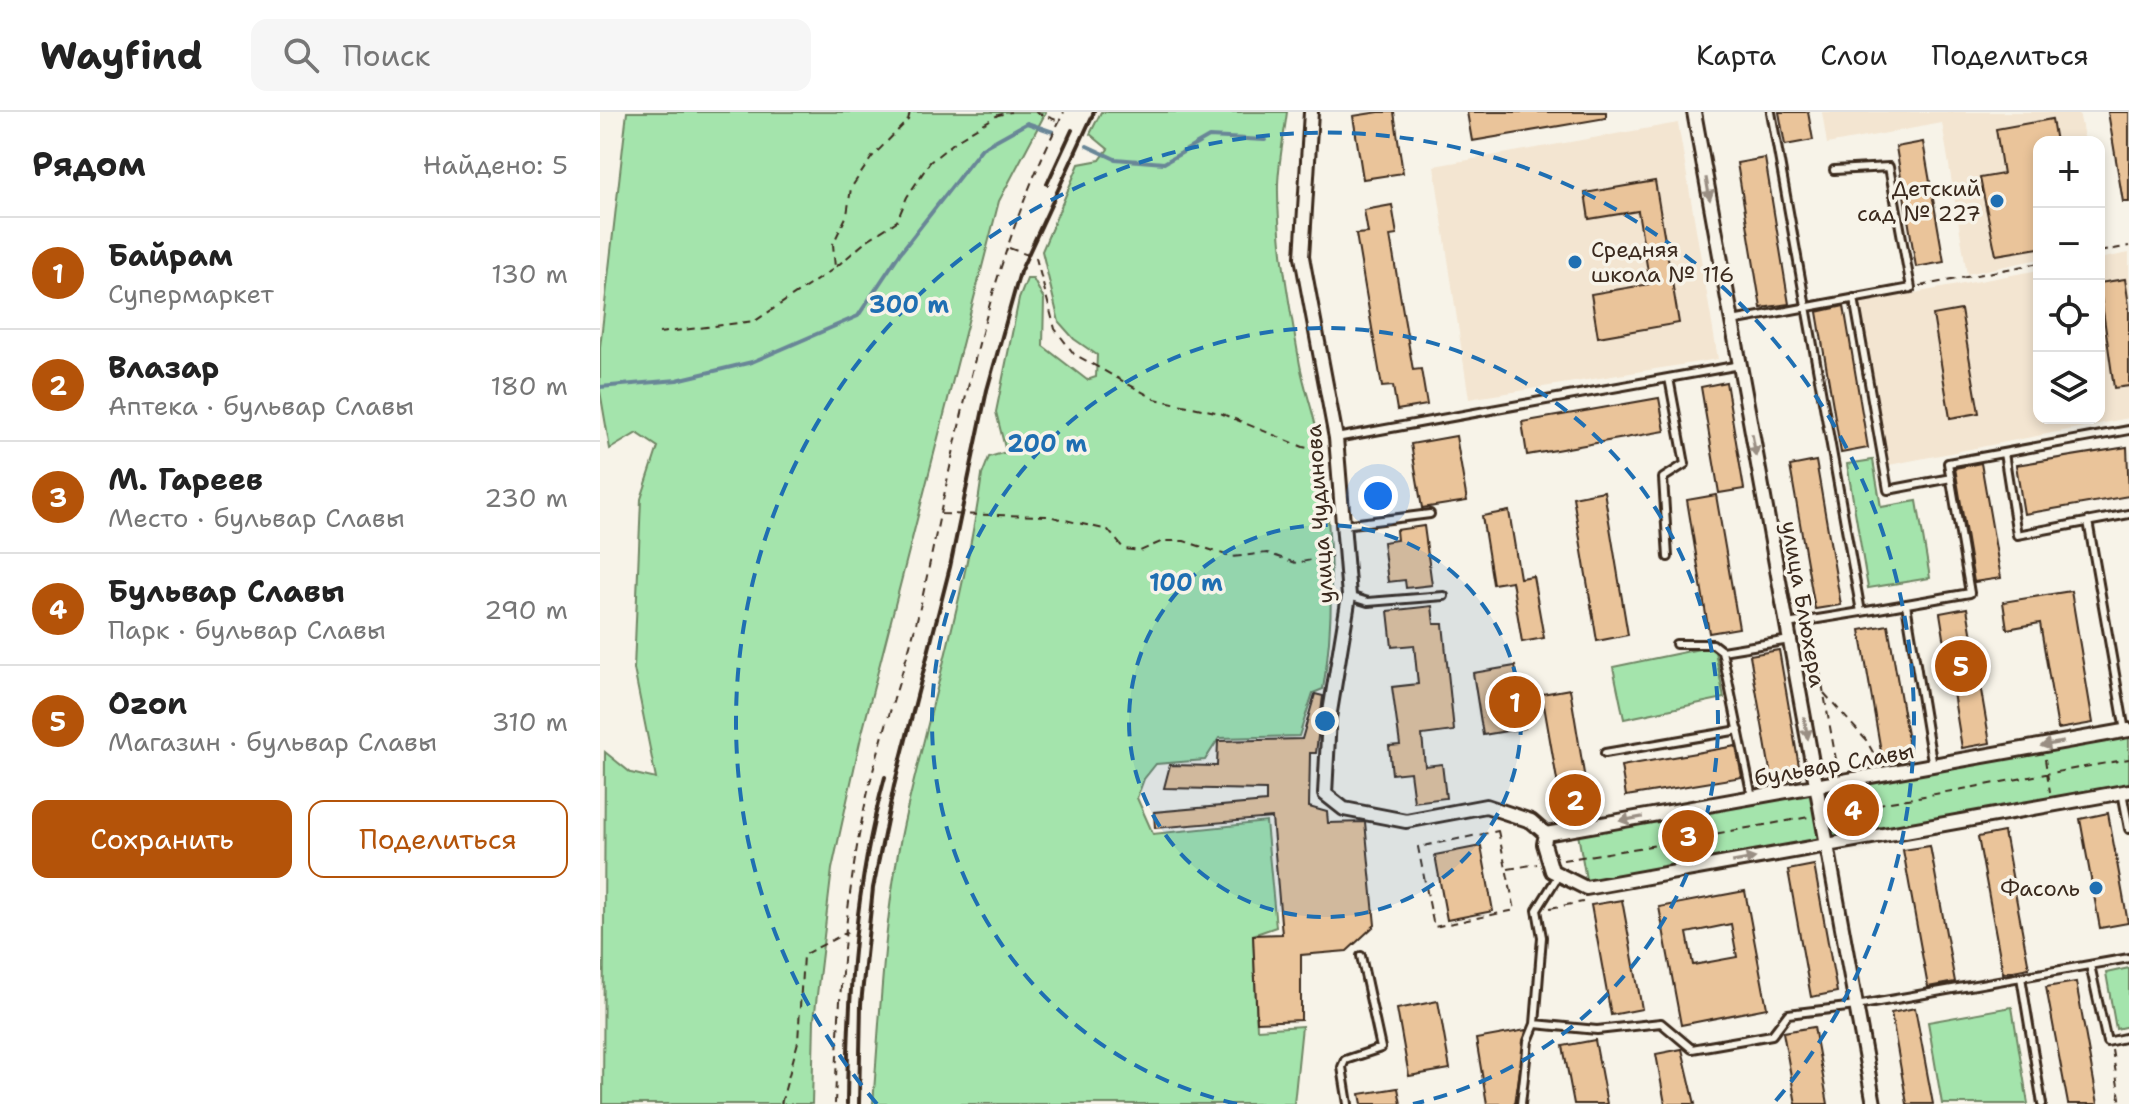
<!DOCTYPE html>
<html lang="ru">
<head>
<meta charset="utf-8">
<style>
  :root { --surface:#fff; --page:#f6f6f6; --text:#222; --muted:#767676; --line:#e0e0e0; --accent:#b45309 }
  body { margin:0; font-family:"Shantell Sans",sans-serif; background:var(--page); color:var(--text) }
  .controls { position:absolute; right:24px; top:24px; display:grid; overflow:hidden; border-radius:16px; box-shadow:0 4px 12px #0003 }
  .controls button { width:72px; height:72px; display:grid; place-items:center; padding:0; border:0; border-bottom:2px solid var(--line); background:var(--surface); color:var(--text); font:40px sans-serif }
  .you { position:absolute; left:778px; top:384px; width:28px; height:28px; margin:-20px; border:6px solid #fff; border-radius:50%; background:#1a73e8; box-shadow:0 0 0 12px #1a73e833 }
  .badge { display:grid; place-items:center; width:52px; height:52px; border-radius:50%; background:var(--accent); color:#fff; font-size:26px; font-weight:700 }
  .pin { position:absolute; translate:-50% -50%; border:4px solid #fff; box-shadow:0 2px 8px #0006 }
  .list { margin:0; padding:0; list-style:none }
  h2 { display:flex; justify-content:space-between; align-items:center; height:104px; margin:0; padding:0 32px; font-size:34px }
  h2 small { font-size:26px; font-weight:400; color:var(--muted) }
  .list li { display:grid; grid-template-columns:52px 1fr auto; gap:24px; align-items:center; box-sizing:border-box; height:112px; padding:0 32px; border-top:2px solid var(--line) }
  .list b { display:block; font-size:30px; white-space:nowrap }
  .list p { margin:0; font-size:26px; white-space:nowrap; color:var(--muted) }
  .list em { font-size:26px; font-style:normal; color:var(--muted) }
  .actions { display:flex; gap:16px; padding:24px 32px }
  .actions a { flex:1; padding:18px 0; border:2px solid var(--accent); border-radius:16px; text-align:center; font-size:28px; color:var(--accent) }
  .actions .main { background:var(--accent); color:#fff }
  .icon { flex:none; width:44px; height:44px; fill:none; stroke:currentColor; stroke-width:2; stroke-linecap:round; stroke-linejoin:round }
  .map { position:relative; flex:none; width:1529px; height:992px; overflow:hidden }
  header { display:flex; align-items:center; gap:48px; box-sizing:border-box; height:112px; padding:0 40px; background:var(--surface); border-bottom:2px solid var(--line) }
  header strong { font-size:38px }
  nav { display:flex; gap:44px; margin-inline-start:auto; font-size:28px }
  .search { width:560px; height:72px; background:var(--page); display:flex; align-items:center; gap:20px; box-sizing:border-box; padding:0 28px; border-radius:16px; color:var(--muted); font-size:30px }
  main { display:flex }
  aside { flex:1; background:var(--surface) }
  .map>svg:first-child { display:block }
  .built { fill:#f3e5d1 }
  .green { fill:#a4e4ac; stroke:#708765; stroke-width:2 }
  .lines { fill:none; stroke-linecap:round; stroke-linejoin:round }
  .stream { stroke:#698697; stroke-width:4 }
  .building { fill:#eac49a; stroke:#3b2a1e; stroke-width:2; fill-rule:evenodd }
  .lane-casing { stroke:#3b2a1e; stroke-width:12 }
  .street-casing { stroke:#3b2a1e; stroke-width:18 }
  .path { stroke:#3b2a1e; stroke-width:2; stroke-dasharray:8 6; stroke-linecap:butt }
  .lane { stroke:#f7f3e8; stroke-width:6 }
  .street { stroke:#f7f3e8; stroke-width:12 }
  .rail { stroke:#3b2a1e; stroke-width:4 }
  .oneway { fill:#998e83 }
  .ring { fill:none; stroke:#1f6fb2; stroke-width:4; stroke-dasharray:14 10 }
  .poi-dot { fill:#1f6fb2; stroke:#f7f3e8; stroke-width:3 }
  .labels { text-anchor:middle; stroke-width:7; stroke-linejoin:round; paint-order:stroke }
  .poi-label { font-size:22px; fill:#3b2a1e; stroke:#f7f3e8; text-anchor:end }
  .street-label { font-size:22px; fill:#3b2a1e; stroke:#f7f3e8 }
  .centre { fill:#1f6fb2; stroke:#f7f3e8; stroke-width:4 }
  .ring-label { font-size:24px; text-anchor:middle; font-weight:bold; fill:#1f6fb2; stroke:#f7f3e8; stroke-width:7; stroke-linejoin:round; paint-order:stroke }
</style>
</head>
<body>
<header>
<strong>Wayfind</strong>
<div class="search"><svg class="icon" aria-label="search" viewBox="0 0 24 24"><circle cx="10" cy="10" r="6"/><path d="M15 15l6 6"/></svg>Поиск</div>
<nav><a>Карта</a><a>Слои</a><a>Поделиться</a></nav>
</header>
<main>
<aside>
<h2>Рядом<small>Найдено: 5</small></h2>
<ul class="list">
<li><span class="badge">1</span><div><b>Байрам</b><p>Супермаркет</p></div><em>130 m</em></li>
<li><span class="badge">2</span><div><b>Влазар</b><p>Аптека · бульвар Славы</p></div><em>180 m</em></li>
<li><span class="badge">3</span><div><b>М. Гареев</b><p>Место · бульвар Славы</p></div><em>230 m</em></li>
<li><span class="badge">4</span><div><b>Бульвар Славы</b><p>Парк · бульвар Славы</p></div><em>290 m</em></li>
<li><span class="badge">5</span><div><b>Ozon</b><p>Магазин · бульвар Славы</p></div><em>310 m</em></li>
</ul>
<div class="actions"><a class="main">Сохранить</a><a>Поделиться</a></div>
</aside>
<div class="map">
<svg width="1529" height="992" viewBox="0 0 1529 992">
  <rect width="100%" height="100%" fill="#f7f3e8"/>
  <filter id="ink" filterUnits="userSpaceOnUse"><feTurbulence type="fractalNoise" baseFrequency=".0125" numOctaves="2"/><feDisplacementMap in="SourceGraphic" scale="16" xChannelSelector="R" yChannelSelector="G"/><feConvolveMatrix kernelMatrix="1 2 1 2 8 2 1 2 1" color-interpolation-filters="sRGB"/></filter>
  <g filter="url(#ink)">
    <path class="built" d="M1222 0H1479L1485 30H1439V147L1367 162 1342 11 1227 32Z
      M1078 11 1118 247 869 287 834 54Z
      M1529 141V306L1289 353 1260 191 1439 158V306H1499V147Z"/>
    <path class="green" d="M27 0H446L399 89 261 625 232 757 214 908 212 992H3L5 640 31 661 56 667 34 557 41 387 58 335 37 321 10 337 0 279V235Z
      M501 0H687C684 24 679 48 678 72 677 131 690 195 700 253 705 279 715 304 719 330 731 410 737 497 723 577L713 581 699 624 619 626 605 648 556 652 544 667 537 686 553 722 666 710 676 815 653 823 657 917 702 914 694 992H273C281 895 284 797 306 702 332 589 366 479 382 363L389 345 406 340 396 300 419 187 427 167H433L444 187 443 234 487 268 496 265 497 243 474 227 459 210 442 139 479 52 500 48 508 37 490 22Z
      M1273 348 1281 395 1317 389 1330 466 1268 476 1247 352Z
      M1114 534 1124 586 1024 607 1013 555Z
      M1529 622V675L987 773 978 722Z
      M1529 856V914L1516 917 1506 861Z
      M1412 895 1428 992H1342L1328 910Z"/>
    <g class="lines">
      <path class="stream" d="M487 34 515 47 564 51 609 25 665 28
        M0 275 77 268 152 250 258 204 300 141 382 36 427 11 453 20"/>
    </g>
    <path class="building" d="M779 0H794L803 61 763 67 753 4Z
      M867 0H1006V6L872 29Z
      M1179 0H1208L1213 28 1185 33Z
      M1508 0H1529V90H1523Z
      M1452 7 1456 30H1439V136L1396 143 1380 66 1403 62 1396 17Z
      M1323 30 1344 150 1316 155 1296 35Z
      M1165 46 1189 192 1161 196 1137 51Z
      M1055 69 1079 211 998 225 991 182 1050 172 1038 99 989 107 985 81Z
      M792 93 797 123 790 124 813 258 821 257 827 293 797 298 793 274 782 275 756 122 768 121 764 98Z
      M1525 167 1529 193V274L1514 276 1499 171Z
      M1244 194 1268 336 1241 341 1217 200Z
      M1361 198 1379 301 1350 306 1333 203Z
      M1126 270 1144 377 1119 381 1101 275Z
      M1059 286 1065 319 927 343 922 310Z
      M856 324 867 389 822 396 811 332Z
      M1527 335 1529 384 1424 402 1416 353Z
      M1216 349 1241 493 1215 497 1190 354Z
      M1381 351 1401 466 1374 470 1355 356Z
      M1004 379 1028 523 997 529 973 385Z
      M1116 383 1139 516 1109 521 1087 388Z
      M909 399 920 466 933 464 944 526 922 530 912 469 893 472 882 404Z
      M824 414 832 473 806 476 805 468 788 470 783 430 797 428 796 418Z
      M1471 479 1493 611 1458 617 1440 511 1407 517 1403 490Z
      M832 494 834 512H843L854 619 822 623 825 654 842 652 846 686 814 690 810 660 792 662 789 634 800 633 792 575 818 572 814 533 792 535 788 499Z
      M1367 496 1390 631 1362 636 1340 501Z
      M1288 513 1311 646 1283 651 1260 518Z
      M1179 538 1201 666 1172 670 1150 543Z
      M915 554 925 616 883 623 873 561Z
      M970 577 989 692 962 697 942 582Z
      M715 582 723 584 716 641H710L709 695 727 700 728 711 765 710 775 813 747 839 701 843V908L657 910 653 823 682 822 672 706 555 716 554 700 666 690V678L564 676 570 653 617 654 618 629 702 627Z
      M1136 634 1142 665 1026 684 1021 654Z
      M1508 701 1528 811 1500 816 1480 707Z
      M1404 720 1429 856 1403 861 1378 725Z
      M881 734 893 799 847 808 835 743Z
      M1330 734 1355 870 1328 875 1303 738Z
      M1214 753 1237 880 1211 885 1188 758Z
      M1145 779 1167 896 1081 913 1059 795ZM1131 812 1137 845 1093 853 1087 821Z
      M1022 788 1042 897 1011 903 991 793Z
      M1476 870 1498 992H1468L1446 875Z
      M838 889 850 957 809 964 797 897Z
      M1315 896 1333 992H1307L1291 901Z
      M1214 915 1228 992H1196L1183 920Z
      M926 918 915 992H887L876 927Z
      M995 928 1007 992H974L963 934Z
      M1082 937 1095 992H1065L1056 942Z
      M798 976 801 992H762L760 982Z"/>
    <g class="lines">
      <g class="lane-casing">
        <path id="lane" d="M1171 0 1261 500 1187 512
          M1254 186 1288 378 1351 366
          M1132 209 1311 176 1289 55 1234 58
          M736 326 1140 253
          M1404 341 1417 423 1529 402
          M1488 409 1525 619
          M743 413 830 402
          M1068 445 1063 366 1085 352 1069 266
          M749 484 768 490 844 484
          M1306 492 1333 655
          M1261 500 1370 481 1348 351 1529 318
          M1076 532H1113L1122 539 1190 528
          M1122 539 1152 685
          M1005 641 1139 618
          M1522 680 1529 717
          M958 764 937 798 942 825 935 912 997 918 1061 911 1092 937 1172 923 1188 902 1256 894 1529 846
          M1490 853 1507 930 1529 925
          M1421 865 1442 992
          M748 992 742 955 745 948 781 936 761 844
          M921 992 928 929 935 912"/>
      </g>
      <g class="street-casing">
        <path id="street" d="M711 0 702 145 736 326 749 484 729 606 725 682 744 697 806 709 886 694 931 709 946 722
          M1094 0 1274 992
          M946 722 944 732 952 759 986 776 1529 679
          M946 722 1529 618"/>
      </g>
      <path class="path" d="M435 0 459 9
        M409 136 436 146 455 217 474 242 555 287 620 301 703 335 725 340
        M1499 140 1529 134
        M236 155 269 127 297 109 307 85 330 50 360 26 398 3 411 0
        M1320 174 1439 151
        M59 221 155 209 235 156 233 132 247 103 251 76 272 45 308 8 310 0
        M341 402 448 404 508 418 524 437 540 439 563 429H584L632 445 667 441 696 451 732 444
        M1212 517 1237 653
        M1224 581 1266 628 1279 651
        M1445 647 1450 680
        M1235 700 1529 647
        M1101 713 1104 735 1078 740 1074 717Z
        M898 719 915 798 834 815 818 735Z
        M1103 724 1209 705
        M963 748 1076 730
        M908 757 937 752
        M950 796 983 790
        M1512 938 1521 992
        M181 992 198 930 203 843 248 820
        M235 992C239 885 245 772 271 667 286 607 308 548 322 487 358 323 386 150 464 0"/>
      <use href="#lane" class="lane"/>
      <use href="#street" class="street"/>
      <path class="rail" d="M447 72 472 18
        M247 992C248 881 255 773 285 665
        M259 992 261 892 273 776 294 674 350 455 387 278 420 160 494 0"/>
    </g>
    <defs><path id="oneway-solid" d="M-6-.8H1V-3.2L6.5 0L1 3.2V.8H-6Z" transform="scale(2)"/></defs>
    <g class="oneway">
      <use href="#oneway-solid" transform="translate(1108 77) rotate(80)"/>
      <use href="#oneway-solid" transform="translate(1154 333) rotate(80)"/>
      <use href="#oneway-solid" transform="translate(1206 616) rotate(80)"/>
      <use href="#oneway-solid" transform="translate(1452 632) rotate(169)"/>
      <use href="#oneway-solid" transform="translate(1031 707) rotate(170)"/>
      <use href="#oneway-solid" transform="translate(1144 748) rotate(-10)"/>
    </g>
  </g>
  <circle cx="725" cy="609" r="196" fill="#1f6fb2" fill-opacity=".12"/>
  <g class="ring">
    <circle cx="725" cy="609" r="196"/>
    <path d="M637 992A393 393 0 1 1 813 992"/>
    <path d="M277 992A589 589 0 1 1 1173 992"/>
  </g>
  <g class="poi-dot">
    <circle cx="1397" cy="89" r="8"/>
    <circle cx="975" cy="150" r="8"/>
    <circle cx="1496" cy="776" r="8"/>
  </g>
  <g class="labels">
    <g class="poi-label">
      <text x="1381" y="84">Детский<tspan x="1381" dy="25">сад № 227</tspan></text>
      <text x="991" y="145" text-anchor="start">Средняя<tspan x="991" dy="25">школа № 116</tspan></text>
      <text x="1480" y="784">Фасоль</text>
    </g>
    <g class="street-label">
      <text transform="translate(719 402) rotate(-94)" y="8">улица Чудинова</text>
      <text transform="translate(1204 492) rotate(80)" y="8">улица Блюхера</text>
      <text transform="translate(1234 652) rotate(-10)" y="8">бульвар Славы</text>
    </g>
  </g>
  <circle cx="725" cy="609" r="12" class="centre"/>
  <g class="ring-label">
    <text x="309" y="201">300 m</text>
    <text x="447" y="340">200 m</text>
    <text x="586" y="479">100 m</text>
  </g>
</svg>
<div class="controls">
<button>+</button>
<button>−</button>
<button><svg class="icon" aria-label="locate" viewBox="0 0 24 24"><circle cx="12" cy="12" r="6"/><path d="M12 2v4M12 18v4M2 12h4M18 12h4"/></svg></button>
<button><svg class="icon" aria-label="layers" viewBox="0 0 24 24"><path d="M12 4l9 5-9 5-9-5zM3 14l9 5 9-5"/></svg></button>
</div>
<div class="you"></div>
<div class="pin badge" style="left:915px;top:590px">1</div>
<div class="pin badge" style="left:975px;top:688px">2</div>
<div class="pin badge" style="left:1088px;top:724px">3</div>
<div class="pin badge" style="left:1253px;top:698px">4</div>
<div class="pin badge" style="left:1361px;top:554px">5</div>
</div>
</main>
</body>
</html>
